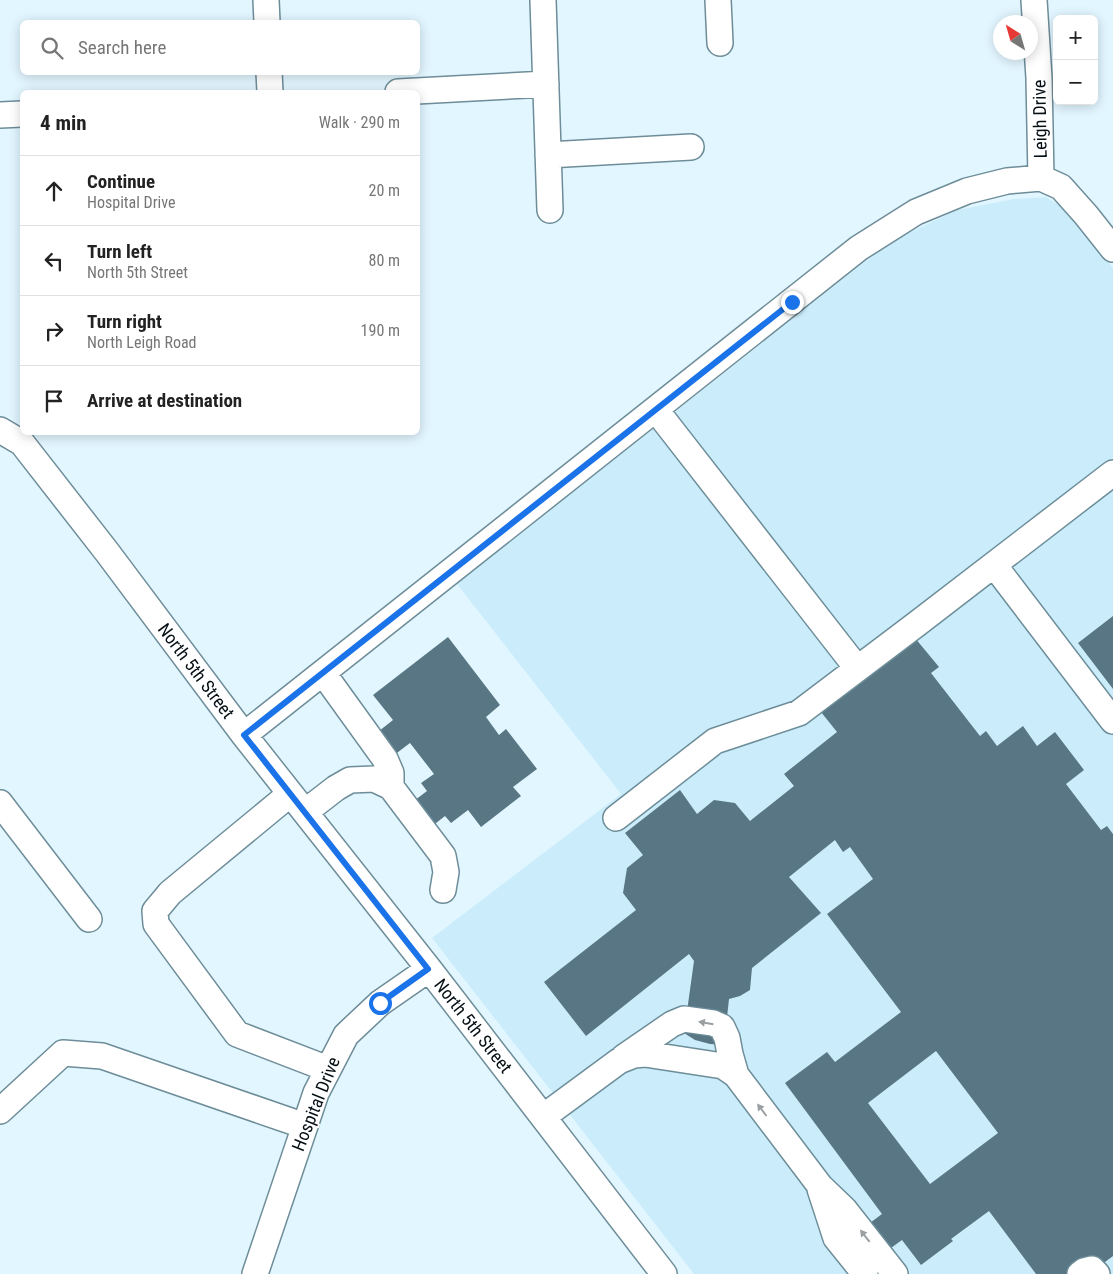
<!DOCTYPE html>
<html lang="en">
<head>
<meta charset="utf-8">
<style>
  :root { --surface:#fff; --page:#f6f6f6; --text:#222; --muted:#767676; --line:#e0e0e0 }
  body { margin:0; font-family:"Roboto Condensed",sans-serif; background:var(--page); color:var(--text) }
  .controls { position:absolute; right:15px; top:15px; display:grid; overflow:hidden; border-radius:8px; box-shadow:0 2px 12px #0003 }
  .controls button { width:45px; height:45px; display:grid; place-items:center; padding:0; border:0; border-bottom:1px solid var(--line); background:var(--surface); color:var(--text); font:25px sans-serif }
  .compass { position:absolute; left:993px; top:15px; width:45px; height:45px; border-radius:50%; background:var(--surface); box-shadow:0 2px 12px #0003; rotate:323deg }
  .stop { position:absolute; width:15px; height:15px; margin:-11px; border:4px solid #1a73e8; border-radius:50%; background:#fff }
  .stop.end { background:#1a73e8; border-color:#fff; box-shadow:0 1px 5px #0008 }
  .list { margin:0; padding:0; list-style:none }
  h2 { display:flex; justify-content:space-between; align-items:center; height:65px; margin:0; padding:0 20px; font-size:21px }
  h2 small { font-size:16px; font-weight:400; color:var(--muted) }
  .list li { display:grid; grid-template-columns:32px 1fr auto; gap:15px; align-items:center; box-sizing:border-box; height:70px; padding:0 20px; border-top:1px solid var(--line) }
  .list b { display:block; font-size:19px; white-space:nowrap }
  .list p { margin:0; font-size:16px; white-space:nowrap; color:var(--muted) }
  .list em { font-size:16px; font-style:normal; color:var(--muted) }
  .icon { flex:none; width:28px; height:28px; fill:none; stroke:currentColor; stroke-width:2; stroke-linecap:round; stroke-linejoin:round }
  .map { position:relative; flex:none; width:1113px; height:1274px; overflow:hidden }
  .search { position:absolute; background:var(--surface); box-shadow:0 2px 12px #0003; left:20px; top:20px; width:400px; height:55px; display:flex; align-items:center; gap:12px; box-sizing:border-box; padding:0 18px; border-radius:8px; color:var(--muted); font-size:19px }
  .panel { position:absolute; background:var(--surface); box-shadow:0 2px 12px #0003; left:20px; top:90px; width:400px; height:345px; border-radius:8px }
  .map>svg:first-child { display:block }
  .built { fill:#cbedfb }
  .building { fill:#587683; fill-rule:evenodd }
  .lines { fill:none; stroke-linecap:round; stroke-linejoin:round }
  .minor-casing { stroke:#6d8d99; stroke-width:28 }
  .minor { stroke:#fff; stroke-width:25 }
  .oneway { fill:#9b9fa1 }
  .route { stroke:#1a73e8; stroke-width:6 }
  .labels { text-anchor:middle; stroke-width:4; stroke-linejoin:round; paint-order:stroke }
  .street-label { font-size:18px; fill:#040e13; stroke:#fff }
</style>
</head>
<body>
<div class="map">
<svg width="1113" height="1274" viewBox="0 0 1113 1274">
  <rect width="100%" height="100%" fill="#e2f6ff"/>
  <path class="built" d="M1046 197 1068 211 1113 268V1274H694L432 938 621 794 457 584 890 242 957 210 1014 199Z"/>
  <path class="building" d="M1113 616V689L1078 643Z
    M448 637 500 705 486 717 499 735 506 729 537 769 513 787 521 796 481 827 468 810 451 823 445 816 417 838 398 813 427 791 421 783 434 774 410 743 381 765 364 743 393 720 373 695Z
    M915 638 939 667 931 673 980 736 986 731 997 746 1023 726 1037 746 1055 732 1084 770 1066 784 1101 830 1107 826 1113 834V1256L1089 1274H1036L989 1211 951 1239 953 1241 921 1265 902 1240 866 1266 847 1240 882 1214 785 1083 827 1052 835 1062 901 1012 827 914 873 879 850 847 843 852 835 840 789 877 821 913 752 968 750 990 740 996 729 999 724 1045 710 1044 695 1040 684 1033 694 961 689 954 586 1036 544 982 636 910 623 893 627 868 643 855 625 833 680 790 697 814 714 800 735 803 750 821 794 786 784 774 837 732 821 712ZM936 1051 998 1133 930 1184 868 1103Z"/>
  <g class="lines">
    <g class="minor-casing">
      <path id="minor" d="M266 0 267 22
        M543 0 550 210
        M718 0 720 43
        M1034 0 1039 78 1041 178
        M269 72 270 92
        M398 92 546 84
        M0 115 22 114
        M548 155 691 147
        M656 410 857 668
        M0 430 22 443 107 552 244 735 429 969 664 1274
        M994 565 1113 721
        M323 673 385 759 391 773V787
        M244 735 859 248 916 212 967 191 1007 181 1041 178 1061 187 1086 215 1113 249
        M290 794 170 893 155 911 156 924 237 1034 328 1069
        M0 803 89 919
        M305 812 336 788 350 780 374 779 391 787 443 856 446 872 443 890
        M616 818 715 741 799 713 918 623 1113 473
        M624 1057 672 1024 684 1019 713 1023 722 1027 727 1038 730 1054 736 1075
        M0 1111 63 1053 102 1056 305 1126
        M543 1117 619 1061 634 1055 645 1054 723 1066 736 1075 820 1186 844 1209 895 1274
        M820 1189 836 1238 865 1274
        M255 1274 316 1093 346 1035 380 1003 429 969
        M1080 1274 1084 1271 1092 1269 1097 1274"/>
    </g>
    <use href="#minor" class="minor"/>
  </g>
  <defs><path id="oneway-solid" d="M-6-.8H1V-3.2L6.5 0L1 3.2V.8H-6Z" transform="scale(1.25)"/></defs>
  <g class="oneway">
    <use href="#oneway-solid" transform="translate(706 1023) rotate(-170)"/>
    <use href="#oneway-solid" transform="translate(762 1110) rotate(-127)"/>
    <use href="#oneway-solid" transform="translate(865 1236) rotate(-128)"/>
  </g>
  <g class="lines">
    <path class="route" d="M380 1003 428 969 244 735 792 302"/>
  </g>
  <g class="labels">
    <g class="street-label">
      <text transform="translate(1040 119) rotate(-91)" y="6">Leigh Drive</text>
      <text transform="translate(196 671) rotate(53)" y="6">North 5th Street</text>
      <text transform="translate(473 1026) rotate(52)" y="6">North 5th Street</text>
      <text transform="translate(316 1104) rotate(-68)" y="6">Hospital Drive</text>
    </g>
  </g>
</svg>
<div class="controls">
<button>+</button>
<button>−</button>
</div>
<svg class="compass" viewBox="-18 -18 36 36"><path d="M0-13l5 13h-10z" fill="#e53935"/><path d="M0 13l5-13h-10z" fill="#767676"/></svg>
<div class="stop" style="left:380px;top:1003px"></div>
<div class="stop end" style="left:792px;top:302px"></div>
<div class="search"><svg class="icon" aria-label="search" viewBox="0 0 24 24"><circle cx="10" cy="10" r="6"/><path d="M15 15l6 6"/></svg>Search here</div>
<section class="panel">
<h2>4 min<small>Walk · 290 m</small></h2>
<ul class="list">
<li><svg class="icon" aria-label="ahead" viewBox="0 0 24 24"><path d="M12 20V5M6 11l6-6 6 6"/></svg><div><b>Continue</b><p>Hospital Drive</p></div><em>20 m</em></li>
<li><svg class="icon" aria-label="left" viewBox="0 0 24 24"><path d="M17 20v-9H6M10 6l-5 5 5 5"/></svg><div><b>Turn left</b><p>North 5th Street</p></div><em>80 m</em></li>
<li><svg class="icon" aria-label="right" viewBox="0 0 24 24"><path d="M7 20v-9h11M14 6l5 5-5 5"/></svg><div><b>Turn right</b><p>North Leigh Road</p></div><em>190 m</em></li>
<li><svg class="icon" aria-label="arrive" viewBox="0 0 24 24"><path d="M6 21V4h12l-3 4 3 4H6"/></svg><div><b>Arrive at destination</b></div></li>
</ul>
</section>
</div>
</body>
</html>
